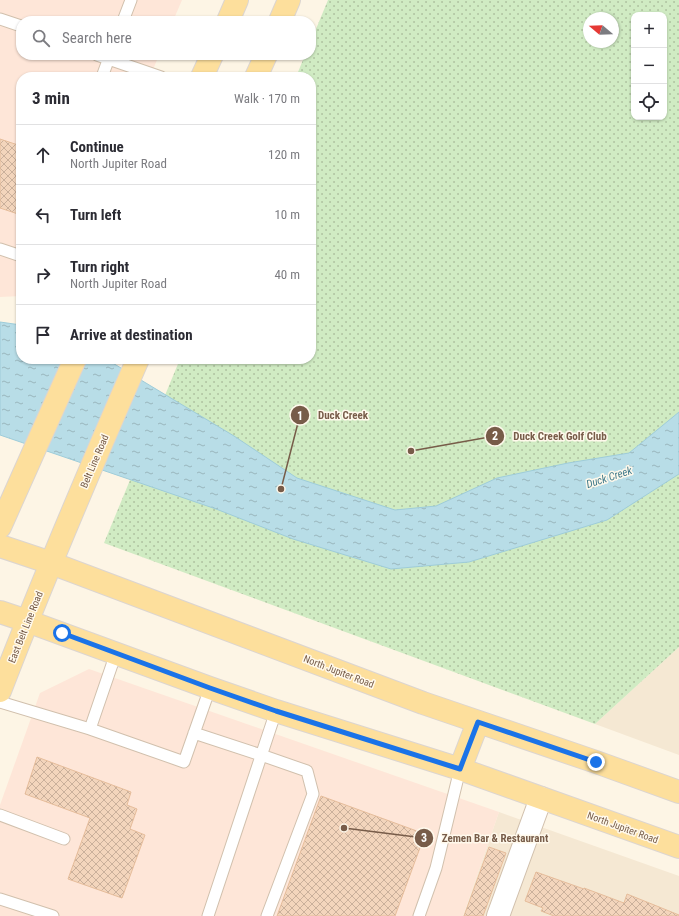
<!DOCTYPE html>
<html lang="en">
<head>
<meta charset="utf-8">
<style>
  :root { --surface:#fff; --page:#f2f2f3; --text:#2b2b33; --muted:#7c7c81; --line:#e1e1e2 }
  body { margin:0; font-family:"Roboto Condensed",sans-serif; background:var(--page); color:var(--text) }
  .controls { position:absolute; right:12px; top:12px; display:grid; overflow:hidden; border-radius:8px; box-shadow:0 1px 3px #0004 }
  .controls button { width:36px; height:36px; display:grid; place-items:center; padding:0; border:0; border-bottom:1px solid var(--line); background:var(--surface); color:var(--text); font:20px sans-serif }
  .compass { position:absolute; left:583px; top:12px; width:36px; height:36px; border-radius:50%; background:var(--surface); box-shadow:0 1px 3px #0004; rotate:289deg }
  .stop { position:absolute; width:12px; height:12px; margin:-9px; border:3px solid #1a73e8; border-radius:50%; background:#fff }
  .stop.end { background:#1a73e8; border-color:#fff; box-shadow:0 1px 4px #0008 }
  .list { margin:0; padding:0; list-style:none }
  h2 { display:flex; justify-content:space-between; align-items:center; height:52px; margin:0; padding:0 16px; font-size:17px }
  h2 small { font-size:13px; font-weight:400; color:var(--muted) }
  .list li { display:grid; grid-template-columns:26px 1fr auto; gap:12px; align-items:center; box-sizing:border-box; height:60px; padding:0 16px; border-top:1px solid var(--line) }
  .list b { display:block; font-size:15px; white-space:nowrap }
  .list p { margin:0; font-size:13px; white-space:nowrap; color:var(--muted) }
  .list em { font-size:13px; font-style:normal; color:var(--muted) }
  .icon { flex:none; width:22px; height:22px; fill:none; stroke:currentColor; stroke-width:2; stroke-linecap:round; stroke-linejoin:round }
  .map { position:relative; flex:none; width:679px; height:916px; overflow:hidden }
  .search { position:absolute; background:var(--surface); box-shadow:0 1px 3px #0004; left:16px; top:16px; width:300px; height:44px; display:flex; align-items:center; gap:10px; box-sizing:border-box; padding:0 14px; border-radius:16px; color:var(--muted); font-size:15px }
  .panel { position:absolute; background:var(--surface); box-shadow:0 1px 3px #0004; left:16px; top:72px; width:300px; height:292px; border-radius:16px }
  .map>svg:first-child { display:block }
  .residential { fill:#f5e8d3 }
  .commercial { fill:#fee6d8 }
  .grass { fill:url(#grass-dots); fill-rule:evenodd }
  .water { fill:url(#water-ripples); stroke:#9eccd9 }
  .building { fill:url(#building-cross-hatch); stroke:#e6bd9b }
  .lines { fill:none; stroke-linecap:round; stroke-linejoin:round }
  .service-casing { stroke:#d1c0ad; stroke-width:13 }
  .minor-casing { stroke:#d1c0ad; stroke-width:24 }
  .primary-casing { stroke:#dcd5d0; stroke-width:24 }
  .service { stroke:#fff; stroke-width:11 }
  .minor { stroke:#fff; stroke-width:22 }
  .primary { stroke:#fddf9c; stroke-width:22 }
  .route { stroke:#1a73e8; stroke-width:5 }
  .labels { text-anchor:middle; stroke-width:3; stroke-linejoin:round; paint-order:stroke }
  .street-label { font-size:10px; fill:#775c49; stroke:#fff9ec }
  .water-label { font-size:11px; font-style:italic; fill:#417a8b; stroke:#fff9ec }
  .leader { fill:none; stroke:#775c49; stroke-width:1.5 }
  .callout-dot { fill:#775c49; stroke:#fff9ec; stroke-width:1.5 }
  .mark-label { font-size:12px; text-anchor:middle; font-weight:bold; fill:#fff }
  .callout-label { font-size:11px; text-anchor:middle; font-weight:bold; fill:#775c49; stroke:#fff9ec; stroke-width:3; stroke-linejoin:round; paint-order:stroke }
</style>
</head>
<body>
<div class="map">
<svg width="679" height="916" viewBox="0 0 679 916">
  <defs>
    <pattern id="grass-dots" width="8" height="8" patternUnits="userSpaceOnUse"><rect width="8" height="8" fill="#d0ebc3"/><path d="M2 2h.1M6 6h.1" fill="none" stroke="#aec2a0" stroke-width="1.8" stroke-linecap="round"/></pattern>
    <pattern id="water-ripples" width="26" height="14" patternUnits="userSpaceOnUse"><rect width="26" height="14" fill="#b8dde7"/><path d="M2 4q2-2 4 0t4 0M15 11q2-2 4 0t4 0" fill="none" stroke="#9ab6bd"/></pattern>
    <pattern id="building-cross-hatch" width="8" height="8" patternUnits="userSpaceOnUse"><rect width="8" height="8" fill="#f3d5bc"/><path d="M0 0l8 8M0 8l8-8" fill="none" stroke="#cab09b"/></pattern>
  </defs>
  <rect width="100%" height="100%" fill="#fdf5e5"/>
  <path class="residential" d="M679 647V755L595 724Z
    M499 812 679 876V916H463Z"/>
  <path class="commercial" d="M0 0H182L173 21H21V55H159L150 77H21V296L0 297Z
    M89 669 499 812 463 916H0V805L40 693Z"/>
  <path class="grass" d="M328 0H679V647L595 724 104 543 180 359H311V77H296L305 55H311V41ZM634 15H664V117H634ZM589 18H613V42H589Z"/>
  <path class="water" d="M0 322 21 325V359H106L234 436 297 478 395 510 436 506 497 478 568 463 629 453 679 412V474L607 520 469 562 391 569 293 539 216 509 0 435Z"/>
  <path class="building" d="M0 139 21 146V204L18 214 0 208Z
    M37 757 131 792 127 805 137 809 130 829 145 835 122 898 68 879 90 818 25 794Z
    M321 796 425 834 395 916H277Z
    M489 847 506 853 483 916H464Z
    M536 872 584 889V888L624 903 627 894 679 915V916H554L541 911 543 908 525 901Z"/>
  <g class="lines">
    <g class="service-casing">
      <path id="service" d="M0 19 21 26
        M123 21 131 0
        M97 55 161 77
        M102 77 110 55
        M0 249 21 256
        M0 702 90 729 116 653
        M90 729 184 762 210 688
        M194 733 261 755 307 771 313 794 267 916
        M0 815 64 839
        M0 899 53 916
        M208 916 276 711
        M419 916 436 868 460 769"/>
    </g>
    <g class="minor-casing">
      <path id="minor" d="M498 916 541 798"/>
    </g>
    <g class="primary-casing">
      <path id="primary" d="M228 21 237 0
        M280 21 289 0
        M202 77 212 55
        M256 77 266 55
        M0 527 75 359
        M0 546 51 563 423 703 596 762 679 792
        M0 612 27 621 210 688 276 711 460 769 679 847
        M0 691C43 579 90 469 138 359
        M460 769 478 722"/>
    </g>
    <use href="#service" class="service"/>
    <use href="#minor" class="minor"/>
    <use href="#primary" class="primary"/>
  </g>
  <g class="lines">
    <path class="route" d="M62 633 210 688 276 711 460 769 478 722 596 762"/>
  </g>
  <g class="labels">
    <g class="street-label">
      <text transform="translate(94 461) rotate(-67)" y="4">Belt Line Road</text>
      <text transform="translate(25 627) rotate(-68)" y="4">East Belt Line Road</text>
      <text transform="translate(339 671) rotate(21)" y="4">North Jupiter Road</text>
      <text transform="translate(623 827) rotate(20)" y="4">North Jupiter Road</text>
    </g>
    <g class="water-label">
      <text transform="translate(609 477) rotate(-18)" y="4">Duck Creek</text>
    </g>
  </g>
  <path class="leader" d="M281 489L300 415M411 451L495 436M344 828L424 838"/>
  <g class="callout-dot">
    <circle cx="281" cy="489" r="4"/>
    <circle cx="411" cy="451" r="4"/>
    <circle cx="344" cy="828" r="4"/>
    <circle cx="300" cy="415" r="10"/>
    <circle cx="495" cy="436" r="10"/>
    <circle cx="424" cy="838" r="10"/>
  </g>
  <g class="mark-label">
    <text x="300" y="420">1</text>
    <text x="495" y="440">2</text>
    <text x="424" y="842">3</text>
  </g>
  <g class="callout-label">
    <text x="343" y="419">Duck Creek</text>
    <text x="560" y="440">Duck Creek Golf Club</text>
    <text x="495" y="842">Zemen Bar &amp; Restaurant</text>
  </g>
</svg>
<div class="controls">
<button>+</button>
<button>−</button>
<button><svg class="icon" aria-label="locate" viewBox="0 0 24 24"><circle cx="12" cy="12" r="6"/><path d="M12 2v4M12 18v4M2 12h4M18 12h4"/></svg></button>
</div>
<svg class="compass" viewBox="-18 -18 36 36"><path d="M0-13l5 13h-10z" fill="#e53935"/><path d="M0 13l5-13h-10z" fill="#7c7c81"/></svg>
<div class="stop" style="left:62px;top:633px"></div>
<div class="stop end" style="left:596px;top:762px"></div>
<div class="search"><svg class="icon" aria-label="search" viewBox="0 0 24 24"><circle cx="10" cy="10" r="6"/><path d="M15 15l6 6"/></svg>Search here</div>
<section class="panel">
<h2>3 min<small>Walk · 170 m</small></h2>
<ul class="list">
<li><svg class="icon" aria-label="ahead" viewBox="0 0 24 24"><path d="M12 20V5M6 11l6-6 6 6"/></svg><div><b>Continue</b><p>North Jupiter Road</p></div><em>120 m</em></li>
<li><svg class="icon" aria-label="left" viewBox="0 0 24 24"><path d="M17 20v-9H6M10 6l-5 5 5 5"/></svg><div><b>Turn left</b></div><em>10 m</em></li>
<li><svg class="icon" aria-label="right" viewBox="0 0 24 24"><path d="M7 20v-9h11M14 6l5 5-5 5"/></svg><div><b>Turn right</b><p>North Jupiter Road</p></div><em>40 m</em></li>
<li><svg class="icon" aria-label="arrive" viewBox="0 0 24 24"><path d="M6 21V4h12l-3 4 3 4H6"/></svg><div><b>Arrive at destination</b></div></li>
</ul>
</section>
</div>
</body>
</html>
